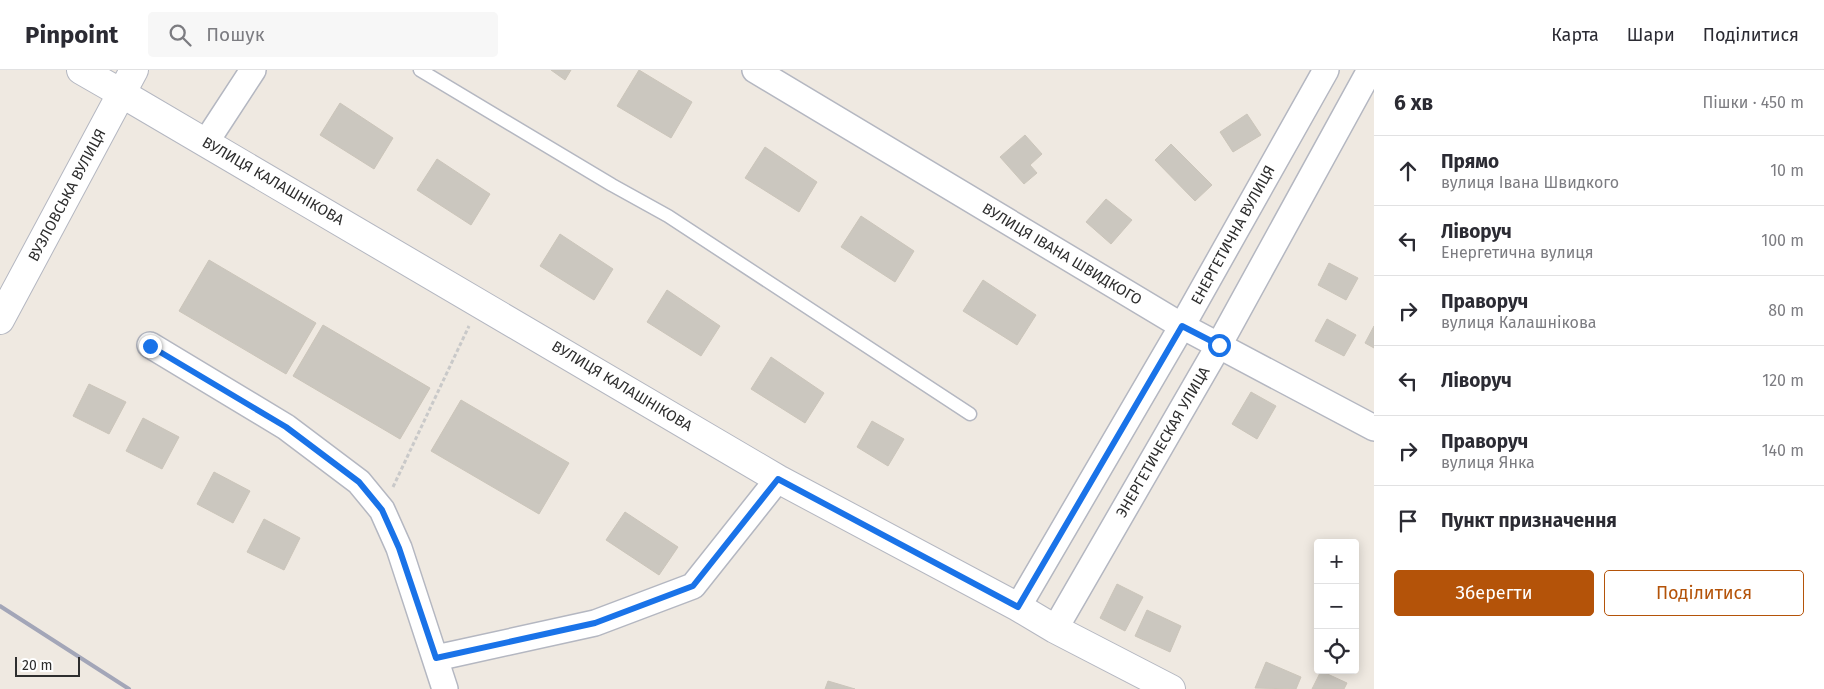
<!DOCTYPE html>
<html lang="uk">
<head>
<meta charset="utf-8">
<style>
  :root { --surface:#fff; --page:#f7f7f7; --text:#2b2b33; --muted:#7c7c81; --line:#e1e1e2; --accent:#b45309 }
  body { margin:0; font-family:"Fira Sans",sans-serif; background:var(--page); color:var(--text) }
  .controls { position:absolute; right:15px; bottom:15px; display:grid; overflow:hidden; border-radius:5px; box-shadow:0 2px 12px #0003 }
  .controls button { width:45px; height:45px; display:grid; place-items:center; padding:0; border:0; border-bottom:1px solid var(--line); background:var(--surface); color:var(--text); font:25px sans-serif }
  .scale { position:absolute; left:15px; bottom:12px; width:65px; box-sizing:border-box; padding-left:5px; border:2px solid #2e2e2e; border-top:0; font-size:14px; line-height:18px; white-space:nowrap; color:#2e2e2e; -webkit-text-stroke:4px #fff; paint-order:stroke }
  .stop { position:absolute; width:15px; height:15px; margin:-11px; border:4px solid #1a73e8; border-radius:50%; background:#fff }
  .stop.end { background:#1a73e8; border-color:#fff; box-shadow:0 1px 5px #0008 }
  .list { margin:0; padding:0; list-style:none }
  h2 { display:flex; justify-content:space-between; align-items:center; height:65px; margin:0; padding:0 20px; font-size:21px }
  h2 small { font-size:16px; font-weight:400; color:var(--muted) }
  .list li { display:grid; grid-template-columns:32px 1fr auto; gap:15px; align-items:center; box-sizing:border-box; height:70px; padding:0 20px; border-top:1px solid var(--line) }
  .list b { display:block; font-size:19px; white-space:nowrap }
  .list p { margin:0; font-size:16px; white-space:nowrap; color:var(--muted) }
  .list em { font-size:16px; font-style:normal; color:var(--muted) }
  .actions { display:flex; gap:10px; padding:15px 20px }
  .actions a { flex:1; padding:11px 0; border:1px solid var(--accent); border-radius:5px; text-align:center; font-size:18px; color:var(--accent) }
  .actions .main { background:var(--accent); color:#fff }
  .icon { flex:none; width:28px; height:28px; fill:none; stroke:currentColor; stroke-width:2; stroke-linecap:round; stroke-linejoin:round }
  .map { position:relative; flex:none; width:1374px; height:619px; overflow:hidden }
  header { display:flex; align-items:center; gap:30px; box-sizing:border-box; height:70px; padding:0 25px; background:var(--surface); border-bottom:1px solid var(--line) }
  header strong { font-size:24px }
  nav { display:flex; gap:28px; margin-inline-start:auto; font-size:18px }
  .search { width:350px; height:45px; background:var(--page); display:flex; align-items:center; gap:12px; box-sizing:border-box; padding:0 18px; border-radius:5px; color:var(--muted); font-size:19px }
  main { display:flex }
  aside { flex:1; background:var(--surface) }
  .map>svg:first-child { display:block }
  .building { fill:#cbc7bf; stroke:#cbc5ba }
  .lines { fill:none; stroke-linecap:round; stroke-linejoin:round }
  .service-casing { stroke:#b4b7c1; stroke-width:15 }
  .minor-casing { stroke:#b4b7c1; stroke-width:28 }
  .tertiary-casing { stroke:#b4b7c1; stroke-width:30 }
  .secondary-casing { stroke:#b4b7c1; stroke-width:30 }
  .path { stroke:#c9c9c9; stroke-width:3; stroke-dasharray:4 2.5; stroke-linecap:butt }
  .service { stroke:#fff; stroke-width:12 }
  .minor { stroke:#fff; stroke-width:25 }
  .tertiary { stroke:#fff; stroke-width:28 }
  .secondary { stroke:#fff; stroke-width:28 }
  .rail { stroke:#a3a6b8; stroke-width:4 }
  .route { stroke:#1a73e8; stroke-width:6 }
  .labels { text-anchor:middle; stroke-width:4; stroke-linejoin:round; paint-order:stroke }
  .street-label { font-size:15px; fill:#2e2e2e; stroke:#fff }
</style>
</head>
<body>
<header>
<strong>Pinpoint</strong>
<div class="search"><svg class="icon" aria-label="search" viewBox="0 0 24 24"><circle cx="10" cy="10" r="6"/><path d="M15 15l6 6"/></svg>Пошук</div>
<nav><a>Карта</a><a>Шари</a><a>Поділитися</a></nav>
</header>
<main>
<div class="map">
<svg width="1374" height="619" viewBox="0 0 1374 619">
  <rect width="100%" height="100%" fill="#efe9e1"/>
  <path class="building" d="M551 0H571L565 10Z
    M639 0 692 32 671 68 617 36Z
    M340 33 393 68 374 99 320 65Z
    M1247 44 1261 65 1233 82 1220 62Z
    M1025 65 1042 84 1030 95 1037 103 1024 114 1000 87Z
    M1171 74 1212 115 1195 131 1155 90Z
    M765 77 817 112 799 142 745 108Z
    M437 89 490 124 471 155 417 120Z
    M1106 129 1132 150 1111 174 1086 152Z
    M861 146 914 181 895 212 841 177Z
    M560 164 613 199 594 230 540 196Z
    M209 190 316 253 286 304 179 241Z
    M1329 193 1358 208 1346 230 1318 215Z
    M983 210 1036 245 1017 275 963 241Z
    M667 220 720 256 701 286 647 252Z
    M1327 249 1356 265 1344 286 1315 271Z
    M323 255 430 318 400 369 293 306Z
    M1374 256V278L1365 273Z
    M771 287 824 323 805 353 751 319Z
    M89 314 126 332 109 364 73 346Z
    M1251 322 1276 336 1257 369 1232 354Z
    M461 330 569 393 539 444 431 381Z
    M143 348 179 367 162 399 126 381Z
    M872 351 904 369 888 396 857 377Z
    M214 402 250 421 233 453 197 434Z
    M625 442 678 477 659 505 606 470Z
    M264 449 300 468 284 500 247 482Z
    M1117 514 1143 527 1125 561 1100 548Z
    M1147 540 1181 556 1170 582 1135 566Z
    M1266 592 1301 607 1296 619 1255 618Z
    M1321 601 1347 613 1344 619H1312Z
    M828 611 855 619H825Z"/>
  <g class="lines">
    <g class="service-casing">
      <path id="service" d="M420 0 612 115 668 146 970 344"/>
    </g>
    <g class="minor-casing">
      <path id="minor" d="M755 0 1182 256 1374 358
        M206 72 253 0
        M150 275 286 357 359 412 382 440 399 478 445 619
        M1018 537 1182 256 1326 0
        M1055 559 1219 275 1370 0
        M436 588 595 553 693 516 778 409"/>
    </g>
    <g class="tertiary-casing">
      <path id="tertiary" d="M121 23 778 409 1018 537 1055 559 1171 619"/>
    </g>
    <g class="secondary-casing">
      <path id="secondary" d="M81 0 121 23
        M0 250 134 0"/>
    </g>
    <path class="path" d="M393 417 469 256"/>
    <use href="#service" class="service"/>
    <use href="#minor" class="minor"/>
    <use href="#tertiary" class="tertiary"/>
    <use href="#secondary" class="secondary"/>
    <path class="rail" d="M0 536 129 619"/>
  </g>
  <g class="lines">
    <path class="route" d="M150 276 286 357 359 412 382 440 399 478 436 588 595 553 693 516 778 409 1018 537 1182 256 1219 275"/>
  </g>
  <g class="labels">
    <g class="street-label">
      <text transform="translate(273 111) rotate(30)" y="5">ВУЛИЦЯ КАЛАШНІКОВА</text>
      <text transform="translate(67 125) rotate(-62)" y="5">ВУЗЛОВСЬКА ВУЛИЦЯ</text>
      <text transform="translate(1233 165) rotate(-61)" y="5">ЕНЕРГЕТИЧНА ВУЛИЦЯ</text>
      <text transform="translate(1062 184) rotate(31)" y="5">ВУЛИЦЯ ІВАНА ШВИДКОГО</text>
      <text transform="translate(622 316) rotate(31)" y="5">ВУЛИЦЯ КАЛАШНІКОВА</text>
      <text transform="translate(1163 372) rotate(-60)" y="5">ЭНЕРГЕТИЧЕСКАЯ УЛИЦА</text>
    </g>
  </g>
</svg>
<div class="controls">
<button>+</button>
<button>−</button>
<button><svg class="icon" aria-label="locate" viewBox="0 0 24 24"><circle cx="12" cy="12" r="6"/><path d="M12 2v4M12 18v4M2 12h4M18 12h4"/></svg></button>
</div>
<div class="scale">20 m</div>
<div class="stop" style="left:1219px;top:275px"></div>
<div class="stop end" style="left:150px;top:276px"></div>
</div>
<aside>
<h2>6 хв<small>Пішки · 450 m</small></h2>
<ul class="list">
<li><svg class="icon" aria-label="ahead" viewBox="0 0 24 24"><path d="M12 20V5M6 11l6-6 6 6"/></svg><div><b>Прямо</b><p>вулиця Івана Швидкого</p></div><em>10 m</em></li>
<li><svg class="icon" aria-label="left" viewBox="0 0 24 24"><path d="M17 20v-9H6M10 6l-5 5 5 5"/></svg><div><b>Ліворуч</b><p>Енергетична вулиця</p></div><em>100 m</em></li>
<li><svg class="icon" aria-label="right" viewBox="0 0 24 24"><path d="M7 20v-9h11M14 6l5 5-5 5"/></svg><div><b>Праворуч</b><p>вулиця Калашнікова</p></div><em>80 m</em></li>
<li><svg class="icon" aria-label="left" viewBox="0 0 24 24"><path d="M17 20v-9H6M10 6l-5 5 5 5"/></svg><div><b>Ліворуч</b></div><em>120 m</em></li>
<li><svg class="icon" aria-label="right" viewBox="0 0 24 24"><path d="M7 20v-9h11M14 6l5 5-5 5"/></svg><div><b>Праворуч</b><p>вулиця Янка</p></div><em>140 m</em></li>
<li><svg class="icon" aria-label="arrive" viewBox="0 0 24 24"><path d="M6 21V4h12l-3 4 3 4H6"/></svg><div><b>Пункт призначення</b></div></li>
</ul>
<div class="actions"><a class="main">Зберегти</a><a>Поділитися</a></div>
</aside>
</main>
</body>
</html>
